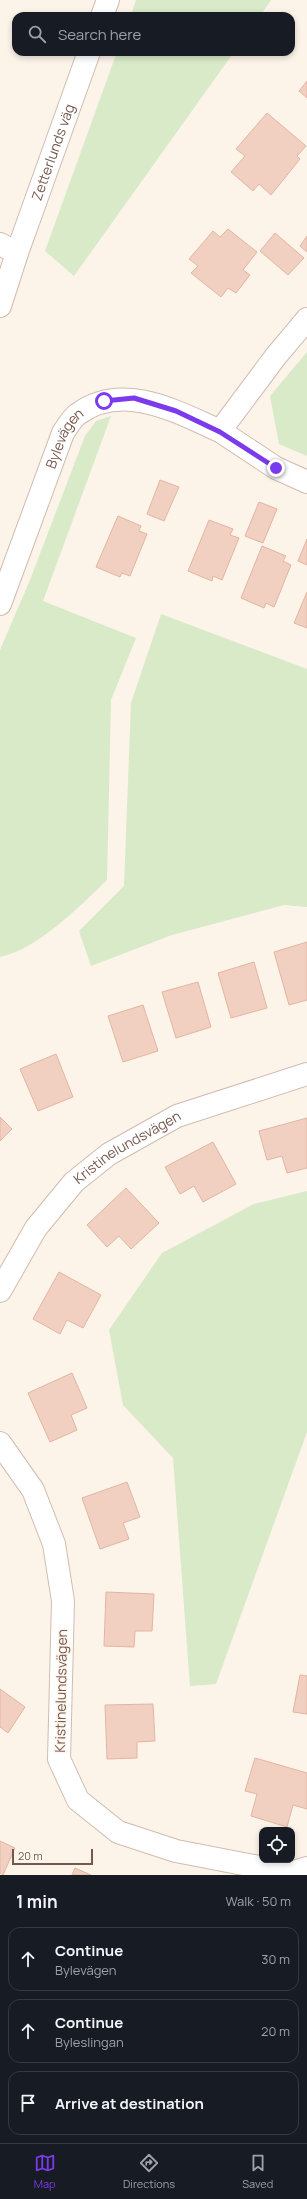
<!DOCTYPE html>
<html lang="en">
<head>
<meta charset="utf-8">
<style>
  :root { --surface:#171b24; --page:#242831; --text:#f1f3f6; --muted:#9ea1a6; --line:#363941; --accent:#7c3aed }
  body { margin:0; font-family:Manrope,sans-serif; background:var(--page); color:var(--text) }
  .controls { position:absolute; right:12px; bottom:12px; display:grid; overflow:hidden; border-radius:8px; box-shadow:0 2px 6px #0003 }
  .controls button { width:36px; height:36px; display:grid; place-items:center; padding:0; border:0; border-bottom:1px solid var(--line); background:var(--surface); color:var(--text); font:20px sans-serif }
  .scale { position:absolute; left:12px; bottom:10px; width:81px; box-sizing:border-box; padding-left:4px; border:2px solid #76584d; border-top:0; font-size:11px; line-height:14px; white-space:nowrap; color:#76584d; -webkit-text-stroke:3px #fff7ef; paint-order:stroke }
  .stop { position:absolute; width:12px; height:12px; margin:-9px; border:3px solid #7c3aed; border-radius:50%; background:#fff }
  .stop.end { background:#7c3aed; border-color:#fff; box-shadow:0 1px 4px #0008 }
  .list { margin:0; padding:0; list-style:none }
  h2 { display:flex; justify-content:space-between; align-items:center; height:52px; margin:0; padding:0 16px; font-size:17px }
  h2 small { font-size:13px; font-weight:400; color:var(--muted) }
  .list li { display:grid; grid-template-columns:26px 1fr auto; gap:12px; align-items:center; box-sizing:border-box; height:64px; margin:0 8px 8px; padding:0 8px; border:1px solid var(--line); border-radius:12px }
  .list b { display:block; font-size:15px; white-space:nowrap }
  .list p { margin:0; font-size:13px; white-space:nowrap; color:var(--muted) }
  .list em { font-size:13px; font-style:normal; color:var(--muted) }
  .icon { flex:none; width:22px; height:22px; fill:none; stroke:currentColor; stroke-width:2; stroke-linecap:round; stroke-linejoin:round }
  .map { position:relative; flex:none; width:307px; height:1875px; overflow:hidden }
  .search { position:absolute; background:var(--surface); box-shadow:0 2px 6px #0003; left:12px; right:12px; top:12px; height:44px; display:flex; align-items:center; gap:10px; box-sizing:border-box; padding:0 14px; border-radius:12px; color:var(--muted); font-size:15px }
  .sheet { height:268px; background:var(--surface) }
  nav { display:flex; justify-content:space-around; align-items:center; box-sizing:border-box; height:56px; border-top:1px solid var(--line); background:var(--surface); font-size:11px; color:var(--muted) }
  nav a { display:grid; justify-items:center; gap:2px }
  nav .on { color:var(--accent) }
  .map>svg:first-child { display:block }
  .green { fill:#d8eac7 }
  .building { fill:#f1d0c1; stroke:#e3b5a1 }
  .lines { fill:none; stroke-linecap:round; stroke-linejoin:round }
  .minor-casing { stroke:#d0bcb1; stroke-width:24 }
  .minor { stroke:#fff; stroke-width:22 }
  .route { stroke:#7c3aed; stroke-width:5 }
  .labels { text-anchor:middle; stroke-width:3; stroke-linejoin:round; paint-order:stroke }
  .street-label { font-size:14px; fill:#76584d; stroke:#fff7ef }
</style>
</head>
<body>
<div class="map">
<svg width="307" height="1875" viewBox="0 0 307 1875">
  <rect width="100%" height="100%" fill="#fcf3e9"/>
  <path class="green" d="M136 0H271L260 16H131Z
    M117 52H234L74 276 45 251Z
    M307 352V456L279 444 270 396Z
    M111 416 43 601 136 638 111 700 107 880C80 906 38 949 0 957V650L30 580 85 436 96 421Z
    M161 614 307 669V907L284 905 172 935 91 966 79 931 124 886 131 703Z
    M307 1191V1432L216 1684 190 1686 173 1458 123 1405 109 1330 162 1253 254 1204Z"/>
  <path class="building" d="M307 81V98L299 91Z
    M267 113 306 146 297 156 300 159 271 195 259 184 253 191 231 172 245 156 236 149Z
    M228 229 257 252 243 270 250 275 236 293 228 288 221 297 191 273 198 266 189 259 213 231 220 237Z
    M275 233 304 258 288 275 260 251Z
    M307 236V252L300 246Z
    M160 480 179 487 164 521 147 514Z
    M259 502 277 509 263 543 245 536Z
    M118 516 141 526 139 531 147 534 130 576 122 573 120 577 96 567Z
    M209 520 233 529 230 535 239 538 222 580 213 576 212 581 188 571Z
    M307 539V565L298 561Z
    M262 546 286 556 283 561 291 565 274 607 266 603 264 608 241 598Z
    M307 592V628L294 623Z
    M307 942V1000L289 1005 274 952Z
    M254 962 267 1008 231 1018 218 973Z
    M198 982 211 1027 176 1038 162 992Z
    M143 1005 158 1051 123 1062 108 1016Z
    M56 1054 73 1097 38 1111 20 1069Z
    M0 1117 12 1129 0 1141Z
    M307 1118V1168L287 1173 282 1156 267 1160 259 1131Z
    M213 1142 236 1184 203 1202 194 1186 180 1194 165 1167Z
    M126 1188 159 1223 131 1249 119 1236 107 1247 87 1225Z
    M59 1272 101 1295 83 1328 67 1320 60 1334 33 1319Z
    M72 1373 87 1408 71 1415 77 1430 50 1442 28 1393Z
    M127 1482 140 1517 123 1523 129 1539 100 1549 82 1498Z
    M106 1592 154 1594 152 1631H135L134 1647 104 1646Z
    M300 1675 307 1676V1714L293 1712Z
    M0 1689 25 1707 8 1733 0 1727Z
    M153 1704 155 1741 137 1742V1758L107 1759 105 1705Z
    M255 1758 307 1773V1809L293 1805 287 1827 251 1816 257 1794 245 1791Z
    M0 1841 15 1848 3 1875 0 1873Z
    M75 1868 91 1875H72Z"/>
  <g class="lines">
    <g class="minor-casing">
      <g id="minor">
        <path d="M102 16 108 0"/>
        <path d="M0 244 17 253 0 306"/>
        <path id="s1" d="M17 253 89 52"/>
        <path d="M220 431 276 468 307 482"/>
        <path id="s2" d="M0 604 63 433C67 427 72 418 78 414 123 381 177 412 220 431L276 356 307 319"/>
        <path id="s3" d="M0 1291 36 1228 74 1182 109 1154 177 1116 307 1074"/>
        <path d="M0 1443 33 1490 54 1544 63 1601 59 1759 78 1800 118 1832 176 1851 290 1873 307 1868"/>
      </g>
    </g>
    <use href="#minor" class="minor"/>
  </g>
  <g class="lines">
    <path class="route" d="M104 401 134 398 176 411 220 432 276 468"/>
  </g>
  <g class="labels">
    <g class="street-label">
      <text dy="5" stroke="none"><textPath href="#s1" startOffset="107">Zetterlunds väg</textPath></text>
      <text dy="5" stroke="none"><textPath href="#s2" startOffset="178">Bylevägen</textPath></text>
      <text dy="5" stroke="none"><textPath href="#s3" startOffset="196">Kristinelundsvägen</textPath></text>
      <text transform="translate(61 1691) rotate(-89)" y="5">Kristinelundsvägen</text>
    </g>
  </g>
</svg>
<div class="controls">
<button><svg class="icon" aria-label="locate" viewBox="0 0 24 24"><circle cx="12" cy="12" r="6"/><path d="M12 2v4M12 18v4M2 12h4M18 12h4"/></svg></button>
</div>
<div class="scale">20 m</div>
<div class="stop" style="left:104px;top:401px"></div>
<div class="stop end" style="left:276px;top:468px"></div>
<div class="search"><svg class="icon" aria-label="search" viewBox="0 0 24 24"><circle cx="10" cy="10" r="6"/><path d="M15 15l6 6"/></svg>Search here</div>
</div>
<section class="sheet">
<h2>1 min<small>Walk · 50 m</small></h2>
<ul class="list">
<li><svg class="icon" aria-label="ahead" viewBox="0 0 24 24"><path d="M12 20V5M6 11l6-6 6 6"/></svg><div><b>Continue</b><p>Bylevägen</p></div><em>30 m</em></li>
<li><svg class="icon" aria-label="ahead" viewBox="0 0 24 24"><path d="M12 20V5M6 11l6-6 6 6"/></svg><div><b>Continue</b><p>Byleslingan</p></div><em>20 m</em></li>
<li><svg class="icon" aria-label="arrive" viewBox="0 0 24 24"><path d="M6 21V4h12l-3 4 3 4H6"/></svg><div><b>Arrive at destination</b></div></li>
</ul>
</section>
<nav>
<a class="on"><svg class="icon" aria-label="map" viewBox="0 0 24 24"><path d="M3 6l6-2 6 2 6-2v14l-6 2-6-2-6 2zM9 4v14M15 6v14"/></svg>Map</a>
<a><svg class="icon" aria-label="directions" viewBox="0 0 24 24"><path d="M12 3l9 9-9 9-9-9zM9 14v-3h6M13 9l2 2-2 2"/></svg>Directions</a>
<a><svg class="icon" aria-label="saved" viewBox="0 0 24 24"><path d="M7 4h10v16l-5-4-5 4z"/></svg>Saved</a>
</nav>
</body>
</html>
